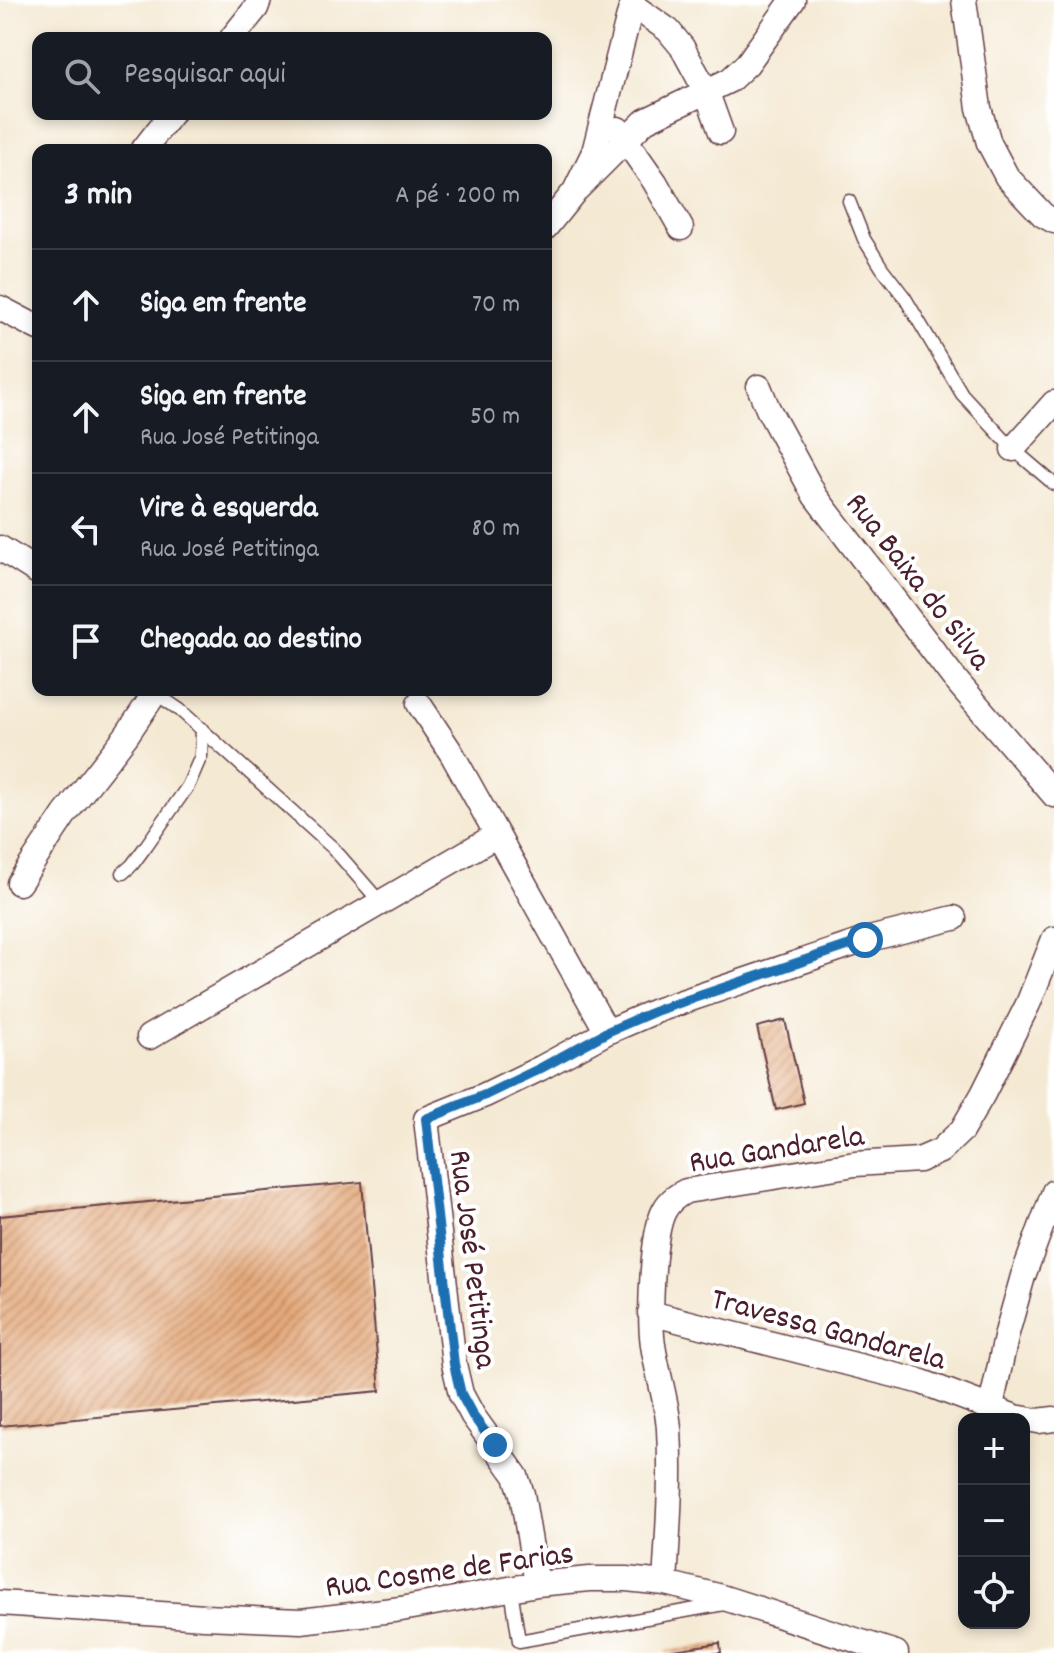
<!DOCTYPE html>
<html lang="pt">
<head>
<meta charset="utf-8">
<style>
  :root { --surface:#171b24; --page:#20242c; --text:#f1f3f6; --muted:#9ea1a6; --line:#363941 }
  body { margin:0; font-family:Dekko,sans-serif; background:var(--page); color:var(--text) }
  .controls { position:absolute; right:24px; bottom:24px; display:grid; overflow:hidden; border-radius:16px; box-shadow:0 4px 12px #0003 }
  .controls button { width:72px; height:72px; display:grid; place-items:center; padding:0; border:0; border-bottom:2px solid var(--line); background:var(--surface); color:var(--text); font:40px sans-serif }
  .stop { position:absolute; width:24px; height:24px; margin:-18px; border:6px solid #1f6fb2; border-radius:50%; background:#fff }
  .stop.end { background:#1f6fb2; border-color:#fff; box-shadow:0 2px 8px #0008 }
  .list { margin:0; padding:0; list-style:none }
  h2 { display:flex; justify-content:space-between; align-items:center; height:104px; margin:0; padding:0 32px; font-size:34px }
  h2 small { font-size:26px; font-weight:400; color:var(--muted) }
  .list li { display:grid; grid-template-columns:52px 1fr auto; gap:24px; align-items:center; box-sizing:border-box; height:112px; padding:0 32px; border-top:2px solid var(--line) }
  .list b { display:block; font-size:30px; white-space:nowrap }
  .list p { margin:0; font-size:26px; white-space:nowrap; color:var(--muted) }
  .list em { font-size:26px; font-style:normal; color:var(--muted) }
  .icon { flex:none; width:44px; height:44px; fill:none; stroke:currentColor; stroke-width:2; stroke-linecap:round; stroke-linejoin:round }
  .map { position:relative; flex:none; width:1054px; height:1653px; overflow:hidden }
  .search { position:absolute; background:var(--surface); box-shadow:0 4px 12px #0003; left:32px; top:32px; width:520px; height:88px; display:flex; align-items:center; gap:20px; box-sizing:border-box; padding:0 28px; border-radius:16px; color:var(--muted); font-size:30px }
  .panel { position:absolute; background:var(--surface); box-shadow:0 4px 12px #0003; left:32px; top:144px; width:520px; height:552px; border-radius:16px }
  .map>svg:first-child { display:block }
  .building { fill:url(#building-hatch) }
  .lines { fill:none; stroke-linecap:round; stroke-linejoin:round }
  .lane-casing { stroke:#643d44; stroke-width:15 }
  .street-casing { stroke:#643d44; stroke-width:27 }
  .lane { stroke:#fff; stroke-width:12 }
  .street { stroke:#fff; stroke-width:24 }
  .route { stroke:#1f6fb2; stroke-width:10 }
  .labels { text-anchor:middle; stroke-width:8; stroke-linejoin:round; paint-order:stroke }
  .street-label { font-size:32px; fill:#4a1f2b; stroke:#fff }
</style>
</head>
<body>
<div class="map">
<svg width="1054" height="1653" viewBox="0 0 1054 1653">
  <defs>
    <pattern id="building-hatch" width="6" height="6" patternUnits="userSpaceOnUse" patternTransform="scale(2)"><rect width="6" height="6" fill="#e4a97a"/><path d="M-1 1l2-2M0 6l6-6M5 7l2-2" fill="none" stroke="#bb8964"/></pattern>
  </defs>
  <rect width="100%" height="100%" fill="#fff"/>
  <filter id="ink" filterUnits="userSpaceOnUse"><feTurbulence type="fractalNoise" baseFrequency=".0125" numOctaves="2"/><feDisplacementMap in="SourceGraphic" scale="16" xChannelSelector="R" yChannelSelector="G"/><feConvolveMatrix kernelMatrix="1 2 1 2 8 2 1 2 1" color-interpolation-filters="sRGB"/></filter>
  <filter id="wash" filterUnits="userSpaceOnUse"><feTurbulence type="fractalNoise" baseFrequency=".006" numOctaves="4" result="noise"/><feDisplacementMap in="SourceGraphic" scale="32" xChannelSelector="R" yChannelSelector="G"/><feGaussianBlur stdDeviation="1.8" result="paint"/><feColorMatrix in="noise" values="0 0 0 0 0 0 0 0 0 0 0 0 0 0 0 0 0 1.4 0 .05"/><feComposite in="paint" operator="in"/></filter>
  <g filter="url(#wash)">
    <rect width="100%" height="100%" fill="#f4e9d3"/>
    <g id="blocks">
      <path class="building" d="M785 1020 804 1103 776 1110 757 1027Z
        M362 1182 380 1391 0 1426V1216Z
        M720 1643 721 1653H666V1651Z"/>
    </g>
  </g>
  <g filter="url(#ink)">
    <use href="#blocks" fill-opacity="0" stroke="#643d44" stroke-width="2"/>
    <g class="lines">
      <g class="lane-casing">
        <path id="lane" d="M849 201 864 239 882 268 905 298 962 394 1013 449 1054 484
          M155 693 180 710 333 848 380 902
          M123 873 132 865 146 846 188 786 201 756 202 729
          M511 1589 519 1641 724 1604"/>
      </g>
      <g class="street-casing">
        <path id="street" d="M964 0 979 108 989 143 1007 177 1043 215 1054 221
          M632 5 668 30 682 47 707 93 721 132
          M232 38 256 8 259 0
          M618 129 655 182 681 228
          M143 150 171 114
          M575 191 645 121 730 80 747 64 793 0
          M546 227 575 191 594 152 633 0
          M0 308 38 328
          M759 387 768 409 815 496 954 678 1054 795
          M1013 449 1054 403
          M0 548 38 572
          M419 704 452 754 607 1032
          M19 883 65 814 126 736 157 690
          M149 1037 497 835
          M650 1313 922 1382 1015 1417 1038 1421 1054 1419
          M991 1406 1007 1333 1023 1276 1054 1192
          M665 1583C668 1532 672 1480 669 1429 667 1400 657 1373 653 1345 649 1317 652 1234 664 1211 669 1201 676 1196 686 1191L855 1164 919 1160 940 1151 962 1130 983 1094 1028 1004 1054 939
          M537 1584 522 1494 516 1476 473 1416 461 1394 454 1364 426 1119 485 1095 541 1068 607 1032 658 1010 865 940 954 918
          M0 1603 204 1617 301 1621 401 1609 537 1584 590 1579H626L665 1583 718 1596 896 1653"/>
      </g>
      <use href="#lane" class="lane"/>
      <use href="#street" class="street"/>
    </g>
  </g>
  <g class="lines" filter="url(#ink)">
    <path class="route" d="M495 1445 473 1416 461 1394 454 1364 426 1119 485 1095 541 1068 607 1032 658 1010 865 940"/>
  </g>
  <g class="labels">
    <g class="street-label">
      <text transform="translate(920 580) rotate(52)" y="11">Rua Baixa do Silva</text>
      <text transform="translate(776 1147) rotate(-9)" y="11">Rua Gandarela</text>
      <text transform="translate(475 1259) rotate(83)" y="11">Rua José Petitinga</text>
      <text transform="translate(829 1327) rotate(15)" y="11">Travessa Gandarela</text>
      <text transform="translate(449 1568) rotate(-8)" y="11">Rua Cosme de Farias</text>
    </g>
  </g>
</svg>
<div class="controls">
<button>+</button>
<button>−</button>
<button><svg class="icon" aria-label="locate" viewBox="0 0 24 24"><circle cx="12" cy="12" r="6"/><path d="M12 2v4M12 18v4M2 12h4M18 12h4"/></svg></button>
</div>
<div class="stop" style="left:865px;top:940px"></div>
<div class="stop end" style="left:495px;top:1445px"></div>
<div class="search"><svg class="icon" aria-label="search" viewBox="0 0 24 24"><circle cx="10" cy="10" r="6"/><path d="M15 15l6 6"/></svg>Pesquisar aqui</div>
<section class="panel">
<h2>3 min<small>A pé · 200 m</small></h2>
<ul class="list">
<li><svg class="icon" aria-label="ahead" viewBox="0 0 24 24"><path d="M12 20V5M6 11l6-6 6 6"/></svg><div><b>Siga em frente</b></div><em>70 m</em></li>
<li><svg class="icon" aria-label="ahead" viewBox="0 0 24 24"><path d="M12 20V5M6 11l6-6 6 6"/></svg><div><b>Siga em frente</b><p>Rua José Petitinga</p></div><em>50 m</em></li>
<li><svg class="icon" aria-label="left" viewBox="0 0 24 24"><path d="M17 20v-9H6M10 6l-5 5 5 5"/></svg><div><b>Vire à esquerda</b><p>Rua José Petitinga</p></div><em>80 m</em></li>
<li><svg class="icon" aria-label="arrive" viewBox="0 0 24 24"><path d="M6 21V4h12l-3 4 3 4H6"/></svg><div><b>Chegada ao destino</b></div></li>
</ul>
</section>
</div>
</body>
</html>
